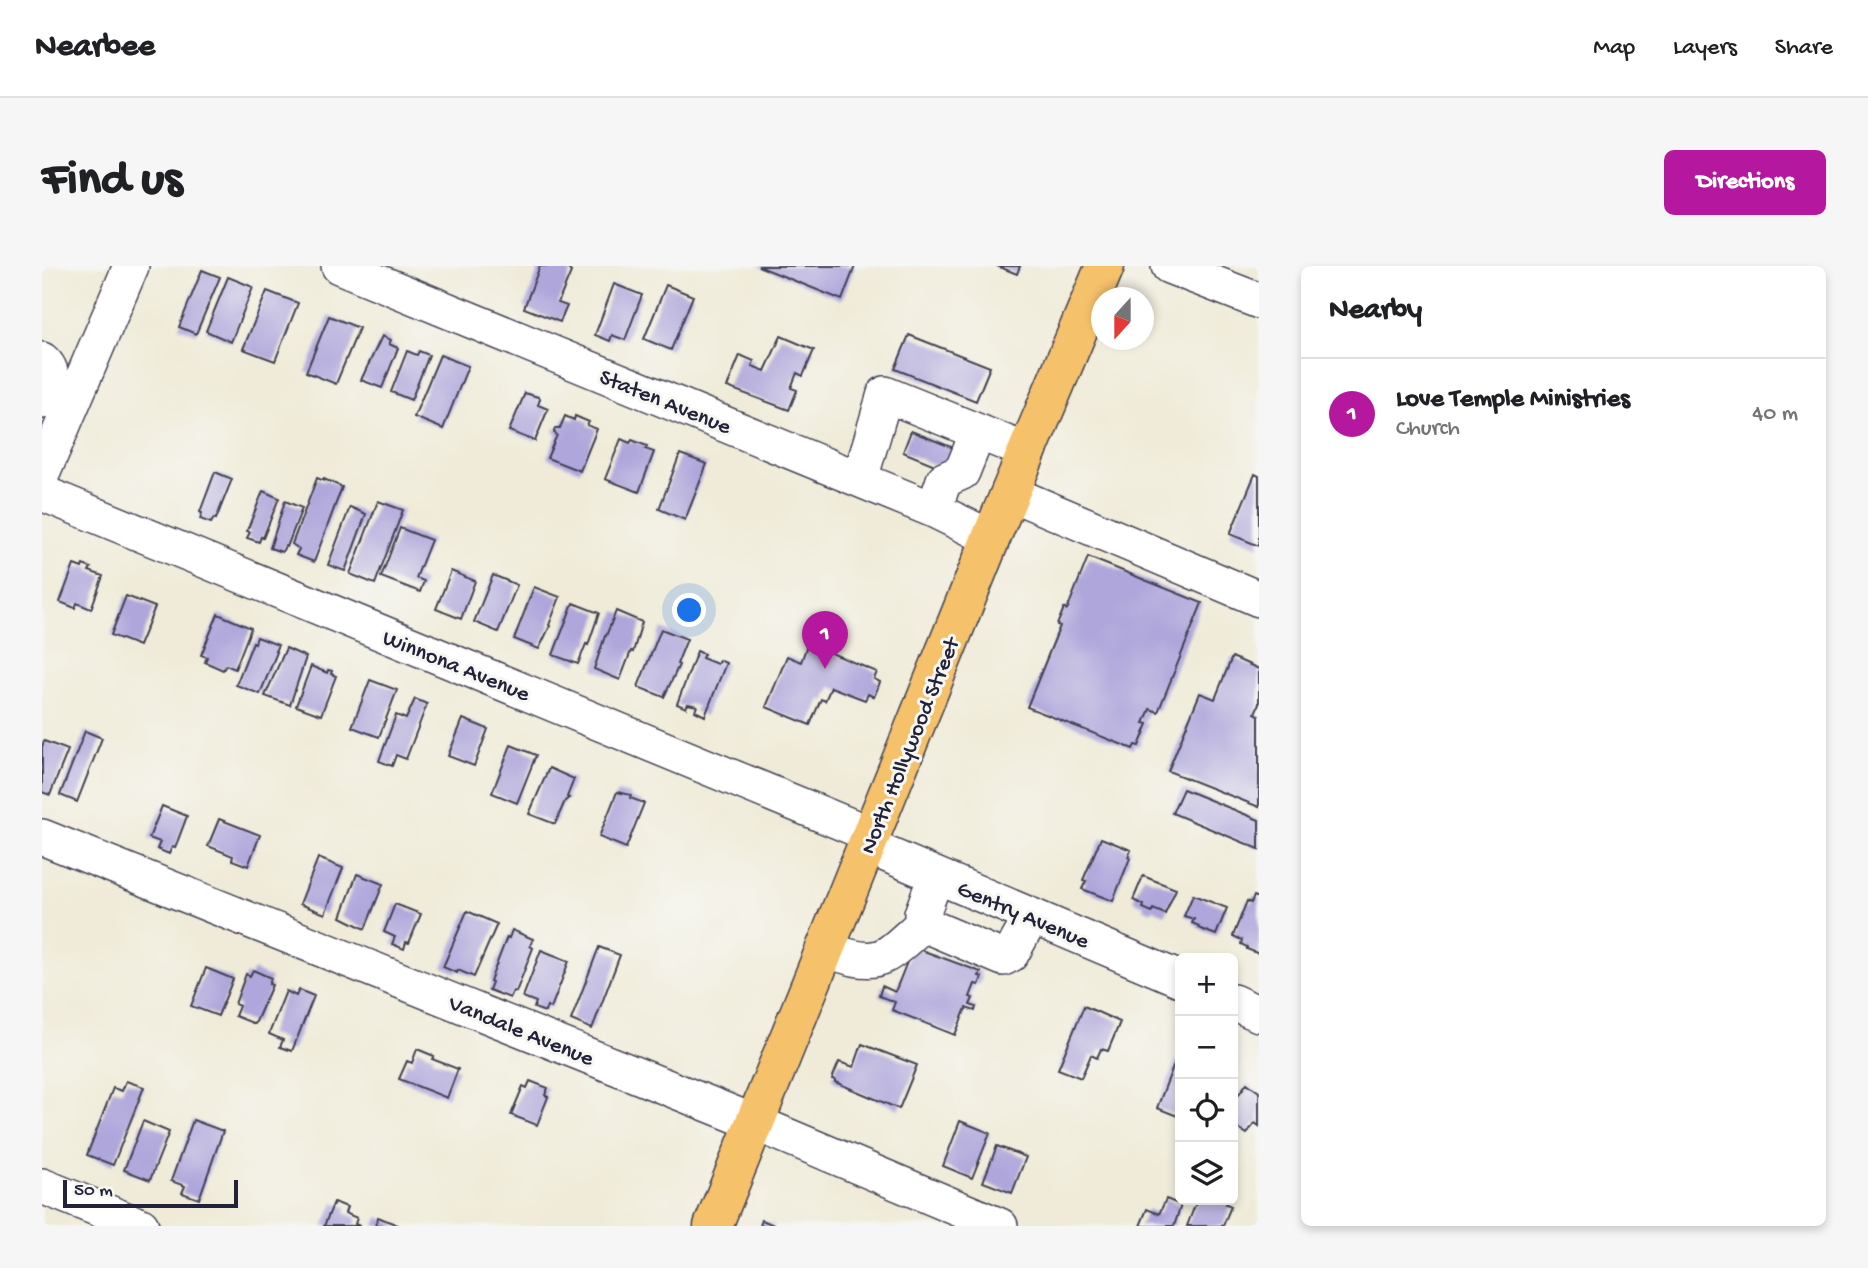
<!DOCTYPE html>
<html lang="en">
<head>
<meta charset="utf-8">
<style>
  :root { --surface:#fff; --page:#f6f6f6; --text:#202124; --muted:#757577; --line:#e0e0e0; --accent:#b5179e }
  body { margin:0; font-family:"Gochi Hand",sans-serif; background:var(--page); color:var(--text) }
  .controls { position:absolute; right:21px; bottom:21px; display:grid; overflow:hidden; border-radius:10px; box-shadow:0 4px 10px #0003 }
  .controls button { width:63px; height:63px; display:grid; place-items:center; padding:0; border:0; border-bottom:2px solid var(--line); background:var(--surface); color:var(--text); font:35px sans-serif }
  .compass { position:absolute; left:1049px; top:21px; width:63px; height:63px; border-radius:50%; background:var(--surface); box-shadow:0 4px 10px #0003; rotate:201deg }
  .scale { position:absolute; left:21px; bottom:18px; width:175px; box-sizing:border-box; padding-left:7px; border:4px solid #22223b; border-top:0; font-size:19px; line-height:24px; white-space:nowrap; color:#22223b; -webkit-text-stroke:5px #f6f6f2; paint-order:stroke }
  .you { position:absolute; left:648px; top:345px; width:24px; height:24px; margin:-18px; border:5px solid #fff; border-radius:50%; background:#1a73e8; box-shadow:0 0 0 10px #1a73e833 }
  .badge { display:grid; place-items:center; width:46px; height:46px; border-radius:50%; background:var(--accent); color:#fff; font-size:23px; font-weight:700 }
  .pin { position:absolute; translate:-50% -58px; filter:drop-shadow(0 2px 4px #0008) }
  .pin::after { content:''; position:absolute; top:37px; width:24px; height:21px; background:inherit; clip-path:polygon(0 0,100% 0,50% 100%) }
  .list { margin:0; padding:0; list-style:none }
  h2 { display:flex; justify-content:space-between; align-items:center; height:91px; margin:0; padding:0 28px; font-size:30px }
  h2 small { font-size:23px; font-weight:400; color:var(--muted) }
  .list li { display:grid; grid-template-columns:46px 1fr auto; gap:21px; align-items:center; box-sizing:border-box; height:112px; padding:0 28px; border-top:2px solid var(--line) }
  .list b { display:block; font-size:26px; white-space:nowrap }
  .list p { margin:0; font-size:23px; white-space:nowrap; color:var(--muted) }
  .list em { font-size:23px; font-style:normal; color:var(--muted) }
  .icon { flex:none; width:38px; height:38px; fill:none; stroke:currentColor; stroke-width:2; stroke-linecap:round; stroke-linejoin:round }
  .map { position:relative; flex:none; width:1217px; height:960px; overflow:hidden; border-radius:10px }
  header { display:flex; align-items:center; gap:42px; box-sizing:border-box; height:98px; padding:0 35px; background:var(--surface); border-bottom:2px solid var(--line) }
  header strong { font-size:33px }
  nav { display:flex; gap:38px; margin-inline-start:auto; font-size:24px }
  .intro { display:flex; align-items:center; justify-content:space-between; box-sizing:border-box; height:168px; padding:0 42px }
  h1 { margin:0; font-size:49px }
  .button { padding:18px 32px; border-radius:10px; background:var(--accent); color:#fff; font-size:24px; font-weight:700 }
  main { display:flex; gap:42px; padding:0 42px }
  aside { flex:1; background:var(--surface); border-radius:10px; box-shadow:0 4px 10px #0003 }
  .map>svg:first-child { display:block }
  .building { fill:#afa6db }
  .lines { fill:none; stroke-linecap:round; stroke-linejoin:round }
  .minor-casing { stroke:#414053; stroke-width:38 }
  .major-casing { stroke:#414053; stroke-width:41 }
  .minor { stroke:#fff; stroke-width:35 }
  .major { stroke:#f5c16b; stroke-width:38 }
  .labels { text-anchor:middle; stroke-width:6; stroke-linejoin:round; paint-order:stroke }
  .street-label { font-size:23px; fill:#22223b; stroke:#f6f6f2 }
</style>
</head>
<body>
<header>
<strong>Nearbee</strong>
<nav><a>Map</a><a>Layers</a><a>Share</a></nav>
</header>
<div class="intro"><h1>Find us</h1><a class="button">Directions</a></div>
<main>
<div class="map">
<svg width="1217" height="960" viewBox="0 0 1217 960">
  <rect width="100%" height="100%" fill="#f6f6f2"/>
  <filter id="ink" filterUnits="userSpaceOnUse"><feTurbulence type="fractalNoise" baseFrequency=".0143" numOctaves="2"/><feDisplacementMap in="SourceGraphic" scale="14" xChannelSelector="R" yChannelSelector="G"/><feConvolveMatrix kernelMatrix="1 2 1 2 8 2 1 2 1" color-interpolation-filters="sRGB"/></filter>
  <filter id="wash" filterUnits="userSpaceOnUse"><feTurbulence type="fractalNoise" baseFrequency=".00686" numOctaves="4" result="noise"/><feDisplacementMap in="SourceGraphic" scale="28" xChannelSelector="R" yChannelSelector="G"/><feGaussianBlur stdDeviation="1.57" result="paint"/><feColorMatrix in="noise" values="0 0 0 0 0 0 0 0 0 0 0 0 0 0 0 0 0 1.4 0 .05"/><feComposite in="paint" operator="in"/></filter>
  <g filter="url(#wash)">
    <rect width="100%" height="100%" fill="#f0ebd8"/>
    <g id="blocks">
      <path class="building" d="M498 0H524L529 6 516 37 525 40 518 56 482 42Z
        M716 0H813L800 34Z
        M955 0H978L975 8Z
        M160 4 178 11 154 68 137 61Z
        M186 11 211 21 189 76 164 65Z
        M572 18 600 29 583 74 570 69 568 75 553 69Z
        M624 19 651 30 629 84 602 73Z
        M225 25 256 37 233 95 201 83Z
        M287 50 317 62 294 118 264 106Z
        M867 69 948 101 934 135 853 103Z
        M340 70 349 74 347 78 356 82 340 122 319 114Z
        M739 70 772 84 761 110 755 107 749 122 755 124 747 144 685 121 698 89 712 95 710 100 723 105Z
        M365 85 375 89 377 85 387 89 369 134 349 126Z
        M398 89 426 100 401 163 372 151Z
        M483 127 496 131 498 133 496 139 506 143 493 175 467 165Z
        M523 150 532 154 533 150 547 156 545 159 555 163 538 205 505 192 515 169 512 166 513 162H518Z
        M869 165 914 183 905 204 861 186Z
        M579 173 588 177 590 174 605 180 603 183 612 186 597 226 563 213Z
        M638 188 665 198 643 254 617 243Z
        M173 206 190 213 174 253 172 252 169 257 158 253 160 247 158 246Z
        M1213 208 1217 210V280L1188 268Z
        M275 212 282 215V213L300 221 272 296 254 289 257 283 250 278Z
        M221 225 237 232 221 272 219 271 217 276 205 272 208 266 205 265Z
        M243 235 260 242 245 281 243 280 240 286 228 282Z
        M336 235 361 244 333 318 308 308Z
        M308 241 324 248 303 305 286 299Z
        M358 262 389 274 374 312 382 315 378 326 339 311Z
        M1046 291 1160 337 1116 446 1108 443 1102 457 1106 458 1097 480 1093 479 1091 483 985 441 1018 360 1015 359 1022 342 1025 344Z
        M32 299 40 302 41 299 49 302 47 305 61 310 49 343 35 337 33 342 18 336Z
        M409 305 433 315 419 353 394 343Z
        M451 309 475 319 456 366 432 356Z
        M492 321 518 331 507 359 508 360 497 383 472 373Z
        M84 330 113 341 97 380 69 369Z
        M531 337 557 347 546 379 544 378 536 398 511 389Z
        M574 345 600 356 591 386 589 385 578 414 552 403 563 370H564Z
        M176 348 209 362 193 403 184 399 181 404 163 396 165 391 159 389Z
        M619 363 645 373 635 398 637 399 622 431 596 421Z
        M215 371 236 379 233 385 235 386 218 428 194 419 211 376 213 377Z
        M767 374 785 381 784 385 835 406 832 413 838 416 832 431 826 428 823 434 789 421 783 435 779 433 768 459 724 441 745 390 759 396Z
        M244 382 264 391 248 439 223 430Z
        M655 385 662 388 660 392 675 398 677 394 684 397 663 450 653 445 655 440 646 438 644 442 635 438Z
        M1190 391 1217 403V438L1213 447 1217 449V541L1126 505 1158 427 1173 433Z
        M269 400 285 407 286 404 290 405 289 408 294 410 279 449 254 440Z
        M328 414 355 424 337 471 310 461Z
        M373 433 385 438 364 493 354 489 350 500 337 495 354 449 364 453Z
        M421 453 446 463 432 500 406 490Z
        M43 465 60 472 35 536 18 529Z
        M2 475 26 484 8 529 0 526V481Z
        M469 479 494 489 475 537 450 527Z
        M507 502 532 513 525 531 527 532 523 535 513 558 487 548Z
        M1141 523 1217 554V583L1130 547Z
        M575 526 589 529 588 532 602 537 584 582 557 571Z
        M120 540 145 550 133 582 130 581 127 588 115 583 118 576 107 572Z
        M177 553 218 569 206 600 190 594 191 590 166 580Z
        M1059 572 1089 584 1086 591 1088 592 1071 635 1040 623 1044 615 1041 614Z
        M276 592 301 602 283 648 258 638Z
        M315 608 341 618 323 663 299 651Z
        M1101 610 1134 623 1123 648 1111 643 1110 646 1101 642 1102 639 1091 634Z
        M1151 629 1185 642 1174 669 1156 662 1157 660 1150 657 1152 653 1142 650Z
        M1212 630 1217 632V688L1205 683V681L1199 678 1200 674 1191 670 1205 635 1209 637Z
        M353 638 379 648 367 677 364 676 362 683 350 678 353 671 342 666Z
        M425 645 455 658 432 711 416 704 415 707 401 701Z
        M470 664 491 673 488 680 491 682 474 726 471 725 468 732 447 724 450 716 448 715 465 671 467 672Z
        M557 681 578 689 550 763 529 754Z
        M871 681 939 706 937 710 940 711 937 719 933 718 928 731 931 732 928 739 934 741 933 745 924 742 913 769 850 744 853 736 837 730 840 720 853 726Z
        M499 684 527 695 509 742 505 740 503 746 492 742 494 736 481 731Z
        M164 702 191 713 176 750 149 740Z
        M211 704 229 712 227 718 230 719 213 758 193 750 197 740 193 738 204 708 208 710Z
        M257 724 272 730 250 785 238 781 241 774 227 768 244 725 254 730Z
        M1042 740 1078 756 1066 785 1059 783 1055 792 1049 789 1039 812 1016 803Z
        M820 778 875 799 857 843 793 816V814L790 813 797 796 812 801Z
        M375 783 392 790 390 793 416 803 405 832 357 813 365 795 370 797Z
        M1134 793 1138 794V851L1115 842Z
        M84 815 102 821 71 899 45 889 71 822 80 825Z
        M488 815 506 822 503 829 506 831 495 859 469 849 481 820 485 822Z
        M1205 817 1217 826V860L1213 857 1205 868 1191 859V836Z
        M151 854 181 865 157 933 140 927 143 920 129 915Z
        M101 855 127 866 108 914 82 904Z
        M918 855 948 867 930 912 901 900Z
        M955 880 984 891 970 927 941 916Z
        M1124 933 1139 939 1132 960H1098L1105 943 1117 948Z
        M1155 934 1185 935 1184 938 1189 940 1181 960H1145Z
        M292 936 305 941 303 947 315 952 313 958 318 960H282Z
        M336 951 358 960H333Z
        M720 954 734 960H718Z"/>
    </g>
  </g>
  <g filter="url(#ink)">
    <use href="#blocks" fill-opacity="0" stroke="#414053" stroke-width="2"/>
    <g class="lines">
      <g class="minor-casing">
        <path id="minor" d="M297 0 892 244 949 272
          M1127 0 1217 35
          M0 94C15 107 7 119 0 135
          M0 208 89 0
          M818 213 843 128 986 186
          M0 227 830 569
          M968 227 1217 333
          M892 244 902 214 920 206 936 166
          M0 571 714 857 958 960
          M825 580 1138 713
          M894 610 880 648 888 661 961 692 969 688 990 650
          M783 683C840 704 841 693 883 656
          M1191 736 1217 748
          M0 920 99 960"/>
      </g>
      <g class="major-casing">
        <path id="major" d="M671 960 949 272 1063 0"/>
      </g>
      <use href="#minor" class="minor"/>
      <use href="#major" class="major"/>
    </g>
  </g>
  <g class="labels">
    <g class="street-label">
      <text transform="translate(624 134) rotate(22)" y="8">Staten Avenue</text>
      <text transform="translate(415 398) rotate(22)" y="8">Winnona Avenue</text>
      <text transform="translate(866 479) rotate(-68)" y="8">North Hollywood Street</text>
      <text transform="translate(982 647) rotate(23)" y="8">Gentry Avenue</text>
      <text transform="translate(480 763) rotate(22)" y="8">Vandale Avenue</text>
    </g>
  </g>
</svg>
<div class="controls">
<button>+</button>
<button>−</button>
<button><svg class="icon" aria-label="locate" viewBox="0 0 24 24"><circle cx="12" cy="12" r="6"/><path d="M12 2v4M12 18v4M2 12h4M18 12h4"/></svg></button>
<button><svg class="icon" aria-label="layers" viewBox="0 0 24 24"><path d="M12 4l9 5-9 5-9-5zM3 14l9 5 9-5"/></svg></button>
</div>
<svg class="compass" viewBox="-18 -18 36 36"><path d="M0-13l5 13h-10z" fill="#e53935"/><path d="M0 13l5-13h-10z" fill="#757577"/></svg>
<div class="scale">50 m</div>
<div class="you"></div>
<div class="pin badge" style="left:783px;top:403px">1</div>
</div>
<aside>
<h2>Nearby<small></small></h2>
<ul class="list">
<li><span class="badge">1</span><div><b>Love Temple Ministries</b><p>Church</p></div><em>40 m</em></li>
</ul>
</aside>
</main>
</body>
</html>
